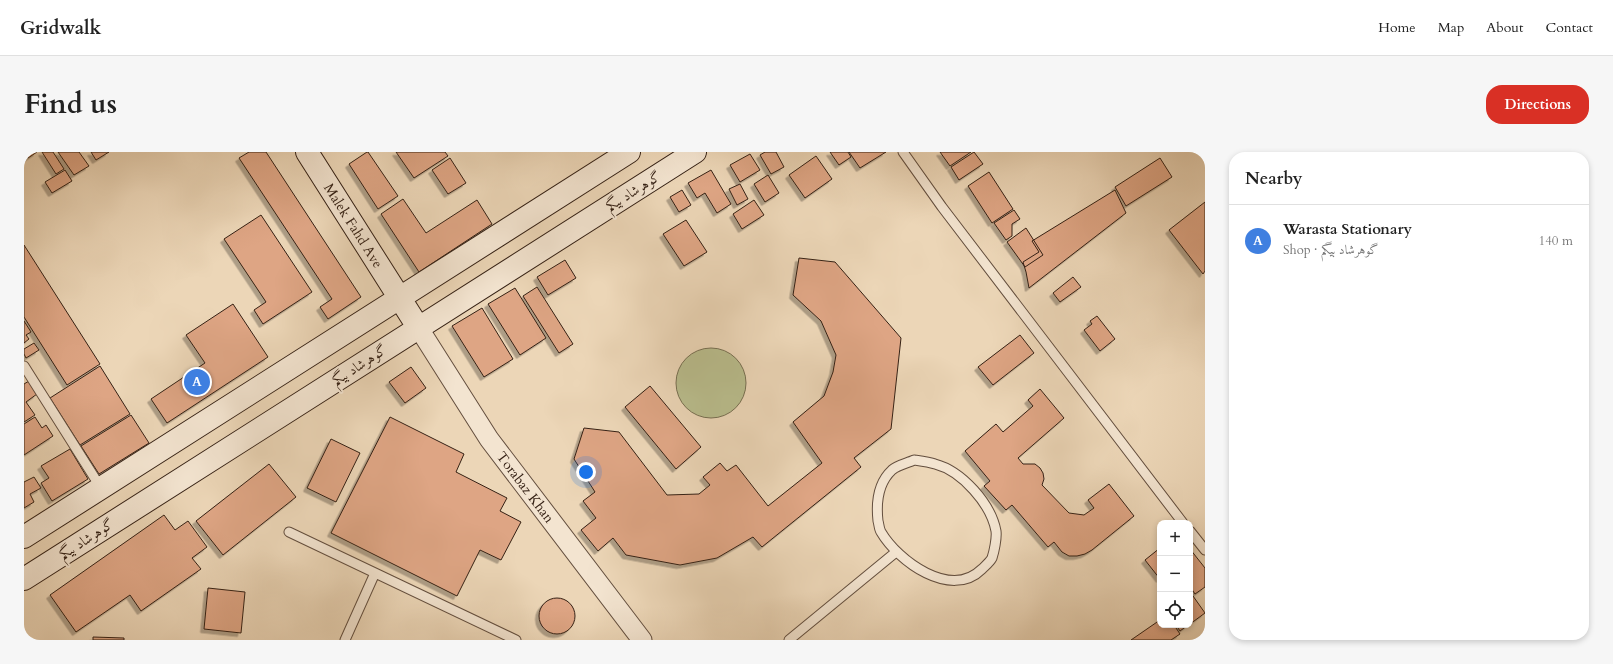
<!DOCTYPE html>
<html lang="en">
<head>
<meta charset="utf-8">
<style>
  :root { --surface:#fff; --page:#f6f6f6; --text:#222; --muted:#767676; --line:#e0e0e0; --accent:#d93025 }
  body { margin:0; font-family:Cardo,Amiri,serif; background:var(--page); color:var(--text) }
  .controls { position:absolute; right:12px; bottom:12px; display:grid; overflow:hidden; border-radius:8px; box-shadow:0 2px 6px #0003 }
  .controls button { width:36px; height:36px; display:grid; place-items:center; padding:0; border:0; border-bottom:1px solid var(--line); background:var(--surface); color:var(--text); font:20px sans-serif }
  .you { position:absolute; left:562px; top:320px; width:14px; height:14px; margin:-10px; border:3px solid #fff; border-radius:50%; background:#1a73e8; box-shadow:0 0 0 6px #1a73e833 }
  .badge { display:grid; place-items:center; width:26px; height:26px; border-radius:50%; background:var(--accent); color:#fff; font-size:13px; font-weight:700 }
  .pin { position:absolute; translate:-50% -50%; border:2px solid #fff; box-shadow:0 1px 4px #0006 }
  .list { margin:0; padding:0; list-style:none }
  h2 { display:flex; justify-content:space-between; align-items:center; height:52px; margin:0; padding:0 16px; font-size:17px }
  h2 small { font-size:13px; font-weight:400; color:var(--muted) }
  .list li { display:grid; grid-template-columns:26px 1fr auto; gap:12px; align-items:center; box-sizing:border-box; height:72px; padding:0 16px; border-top:1px solid var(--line) }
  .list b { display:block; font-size:15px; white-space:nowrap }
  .list p { margin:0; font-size:13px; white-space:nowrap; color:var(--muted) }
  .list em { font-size:13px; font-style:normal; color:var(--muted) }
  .icon { flex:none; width:22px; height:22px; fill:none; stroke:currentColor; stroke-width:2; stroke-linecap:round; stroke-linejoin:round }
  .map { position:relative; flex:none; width:1181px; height:488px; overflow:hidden; border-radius:16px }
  header { display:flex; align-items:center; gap:24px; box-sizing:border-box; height:56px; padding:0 20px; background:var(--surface); border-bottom:1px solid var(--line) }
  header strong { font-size:19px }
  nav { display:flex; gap:22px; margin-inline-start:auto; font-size:14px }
  .intro { display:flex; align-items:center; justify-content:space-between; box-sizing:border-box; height:96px; padding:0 24px }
  h1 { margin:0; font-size:28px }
  .button { padding:10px 18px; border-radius:16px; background:var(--accent); color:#fff; font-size:14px; font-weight:700 }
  main { display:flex; gap:24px; padding:0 24px }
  aside { flex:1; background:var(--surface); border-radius:16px; box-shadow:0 2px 6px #0003 }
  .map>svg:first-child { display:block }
  .green { fill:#b9bd8d; stroke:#776f51 }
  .building { fill:#dea584; stroke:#352115; filter:url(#shadow) }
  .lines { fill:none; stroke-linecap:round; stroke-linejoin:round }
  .lane-casing { stroke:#634e3e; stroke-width:11 }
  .street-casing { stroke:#634e3e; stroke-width:21 }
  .secondary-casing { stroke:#352115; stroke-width:24 }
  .lane { stroke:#f3e4d0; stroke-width:9 }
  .street { stroke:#f3e4d0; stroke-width:19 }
  .secondary { stroke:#f3e4d0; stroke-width:22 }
  .labels { text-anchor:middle; stroke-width:4; stroke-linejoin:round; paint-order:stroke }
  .street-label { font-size:14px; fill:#352115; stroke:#f3e4d0 }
</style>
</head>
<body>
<header>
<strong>Gridwalk</strong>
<nav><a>Home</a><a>Map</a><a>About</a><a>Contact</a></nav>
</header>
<div class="intro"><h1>Find us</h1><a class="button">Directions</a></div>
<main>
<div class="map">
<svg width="1181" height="488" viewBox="0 0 1181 488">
  <defs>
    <filter id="shadow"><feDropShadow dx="-3.5" dy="3.5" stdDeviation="0" flood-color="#0004"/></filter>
  </defs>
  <rect width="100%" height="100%" fill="#ecd6b7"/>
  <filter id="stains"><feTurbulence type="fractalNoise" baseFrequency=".005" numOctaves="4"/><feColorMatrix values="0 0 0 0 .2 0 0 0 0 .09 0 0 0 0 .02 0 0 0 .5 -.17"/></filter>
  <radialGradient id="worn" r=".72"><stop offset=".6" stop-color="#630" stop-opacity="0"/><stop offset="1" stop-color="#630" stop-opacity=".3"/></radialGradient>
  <path class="green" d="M652 231a35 35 0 1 1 70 0a35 35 0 1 1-70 0Z"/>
  <path class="building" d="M1 0H13L4 6Z
    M18 0H29L40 17 32 22Z
    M34 0H55L65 14 50 23Z
    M67 0H85L72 8Z
    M225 0H242L337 145 304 167 296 155 308 147 215 6Z
    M343 0H344L374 44 354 57 325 12Z
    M372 0H421L424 4 390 26Z
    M741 0H752L760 15 747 22 736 3Z
    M806 0H824L827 5 815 13Z
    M825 0H862L836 16Z
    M916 0H947L926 14Z
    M950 0 959 12 935 28 927 15Z
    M726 2 736 18 716 30 706 13Z
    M792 4 808 27 781 46 765 23Z
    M426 6 442 31 424 42 408 18Z
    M1136 6 1148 25 1102 54 1091 35Z
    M41 18 48 29 28 41 21 30Z
    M687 18 707 52 693 61 681 41 673 46 664 31Z
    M965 20 989 57 968 71 944 34Z
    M744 23 755 41 741 50 730 32Z
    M716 32 724 47 713 53 705 37Z
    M658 38 667 53 655 60 646 45Z
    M1091 38 1102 61 1005 136 1002 120 999 110 1015 100 1008 89Z
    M379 47 402 81 453 48 468 72 395 120 357 62Z
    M730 48 740 63 718 77 709 62Z
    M1181 50V119L1179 122 1145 78Z
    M990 58 996 67 988 72V84L982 88 970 71Z
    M237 63 288 140 239 172 230 158 242 150 200 87Z
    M662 68 683 100 660 114 639 82Z
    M1002 76 1019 103 1001 115 983 90Z
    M0 93 76 212 43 233 0 165Z
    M775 106 811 110 877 186 867 277 830 306 837 315 738 395 729 385 693 406 656 413 602 403 589 386 574 399 557 378 572 366 559 349 571 340 550 307 560 276 595 280 643 343 675 342 686 333 679 325 696 311 703 319 712 313 744 354 798 311 769 270 800 244 809 220 812 203 797 169 769 143Z
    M541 108 552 126 524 143 513 125Z
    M1049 125 1057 135 1036 150 1029 141Z
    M513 135 549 192 535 201 499 144Z
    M491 136 522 186 496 203 464 152Z
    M209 152 244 205 143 271 127 247 181 211 162 183Z
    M458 156 489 207 460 225 428 174Z
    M1073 164 1091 187 1076 199 1060 178 1068 172 1066 169Z
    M0 169 7 180 2 183 5 187 0 191Z
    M996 183 1010 201 969 233 954 215Z
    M10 191 15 198 2 206 0 202V197Z
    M76 214 106 262 56 293 26 246Z
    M387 215 402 236 381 251 365 230Z
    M5 229 13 242 2 250 11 263 0 270V232Z
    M626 234 677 295 652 317 601 255Z
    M1016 237 1040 266 994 306 999 312H1011L1016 316 1019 321 1020 327 1018 333 1045 361 1060 363 1070 356 1064 348 1085 332 1110 364 1068 398 1061 402 1053 404H1045L1038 400 1030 390 1024 395 988 353 982 358 960 334 966 329 941 299 972 272 979 280 1009 254 1004 248Z
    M107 263 125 291 75 322 57 294Z
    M11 265 18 276 22 273 29 284 0 303V272Z
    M366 265 440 302 432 320 483 346 476 359 497 370 477 408 456 398 433 444 307 381Z
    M307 287 336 301 312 350 283 336Z
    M46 297 64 327 28 349 17 331 25 326 17 314Z
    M245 312 272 345 199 403 172 369Z
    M10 325 17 336 6 342 10 350 0 356V330Z
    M140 363 151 378 164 369 183 395 168 406 177 417 117 459 106 443 52 480 26 443Z
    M1136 396V427L1121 408Z
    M1166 397 1181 416V435L1171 442 1167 436 1166 437Z
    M184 436 221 440 217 481 180 477Z
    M1169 444 1181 461 1166 472V446Z
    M515 464a18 18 0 1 1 36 0a18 18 0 1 1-36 0Z
    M1136 468V473H1150L1156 482 1147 488H1107Z
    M1152 473H1164L1156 479Z
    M69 485 100 486V488H69Z"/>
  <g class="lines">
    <g class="lane-casing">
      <path id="lane" d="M879 0 918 55 1159 371
        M0 214 77 336
        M890 308C897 309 905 310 911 312 938 319 967 352 972 379 973 386 970 400 968 406 966 410 961 414 958 417 927 448 874 409 857 380 855 377 855 372 854 369 852 351 854 331 868 318 873 313 884 311 890 308Z
        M1166 379 1181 398
        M265 380 492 488
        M321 488 351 421
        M765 488 872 400"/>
    </g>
    <g class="street-casing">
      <g id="street">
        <path id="s1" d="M394 175 465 287 618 488"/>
      </g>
    </g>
    <g class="secondary-casing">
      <g id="secondary">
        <path id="s2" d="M283 0 394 175"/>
        <path d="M0 385 605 0"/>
        <path d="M0 427 671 0"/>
      </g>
    </g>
    <use href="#lane" class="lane"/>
    <use href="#street" class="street"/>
    <use href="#secondary" class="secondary"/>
  </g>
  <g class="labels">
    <g class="street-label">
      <text transform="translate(609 39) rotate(-32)" y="5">گوهرشاد بیگم</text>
      <text dy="5" stroke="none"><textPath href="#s2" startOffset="87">Malek Fahd Ave</textPath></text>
      <text transform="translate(335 213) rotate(-33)" y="5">گوهرشاد بیگم</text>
      <text dy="5" stroke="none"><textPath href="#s1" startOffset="193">Torabaz Khan</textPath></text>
      <text transform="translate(62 387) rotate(-33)" y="5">گوهرشاد بیگم</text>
    </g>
  </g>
  <rect width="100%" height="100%" filter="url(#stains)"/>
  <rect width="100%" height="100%" fill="url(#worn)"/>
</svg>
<div class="controls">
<button>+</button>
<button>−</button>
<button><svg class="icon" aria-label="locate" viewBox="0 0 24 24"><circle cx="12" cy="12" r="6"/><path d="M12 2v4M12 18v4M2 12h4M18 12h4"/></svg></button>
</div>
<div class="you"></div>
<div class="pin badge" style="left:173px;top:230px;background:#3f7fe0">A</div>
</div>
<aside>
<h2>Nearby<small></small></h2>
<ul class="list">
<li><span class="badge" style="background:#3f7fe0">A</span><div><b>Warasta Stationary</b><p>Shop · گوهرشاد بیگم</p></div><em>140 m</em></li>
</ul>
</aside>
</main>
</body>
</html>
